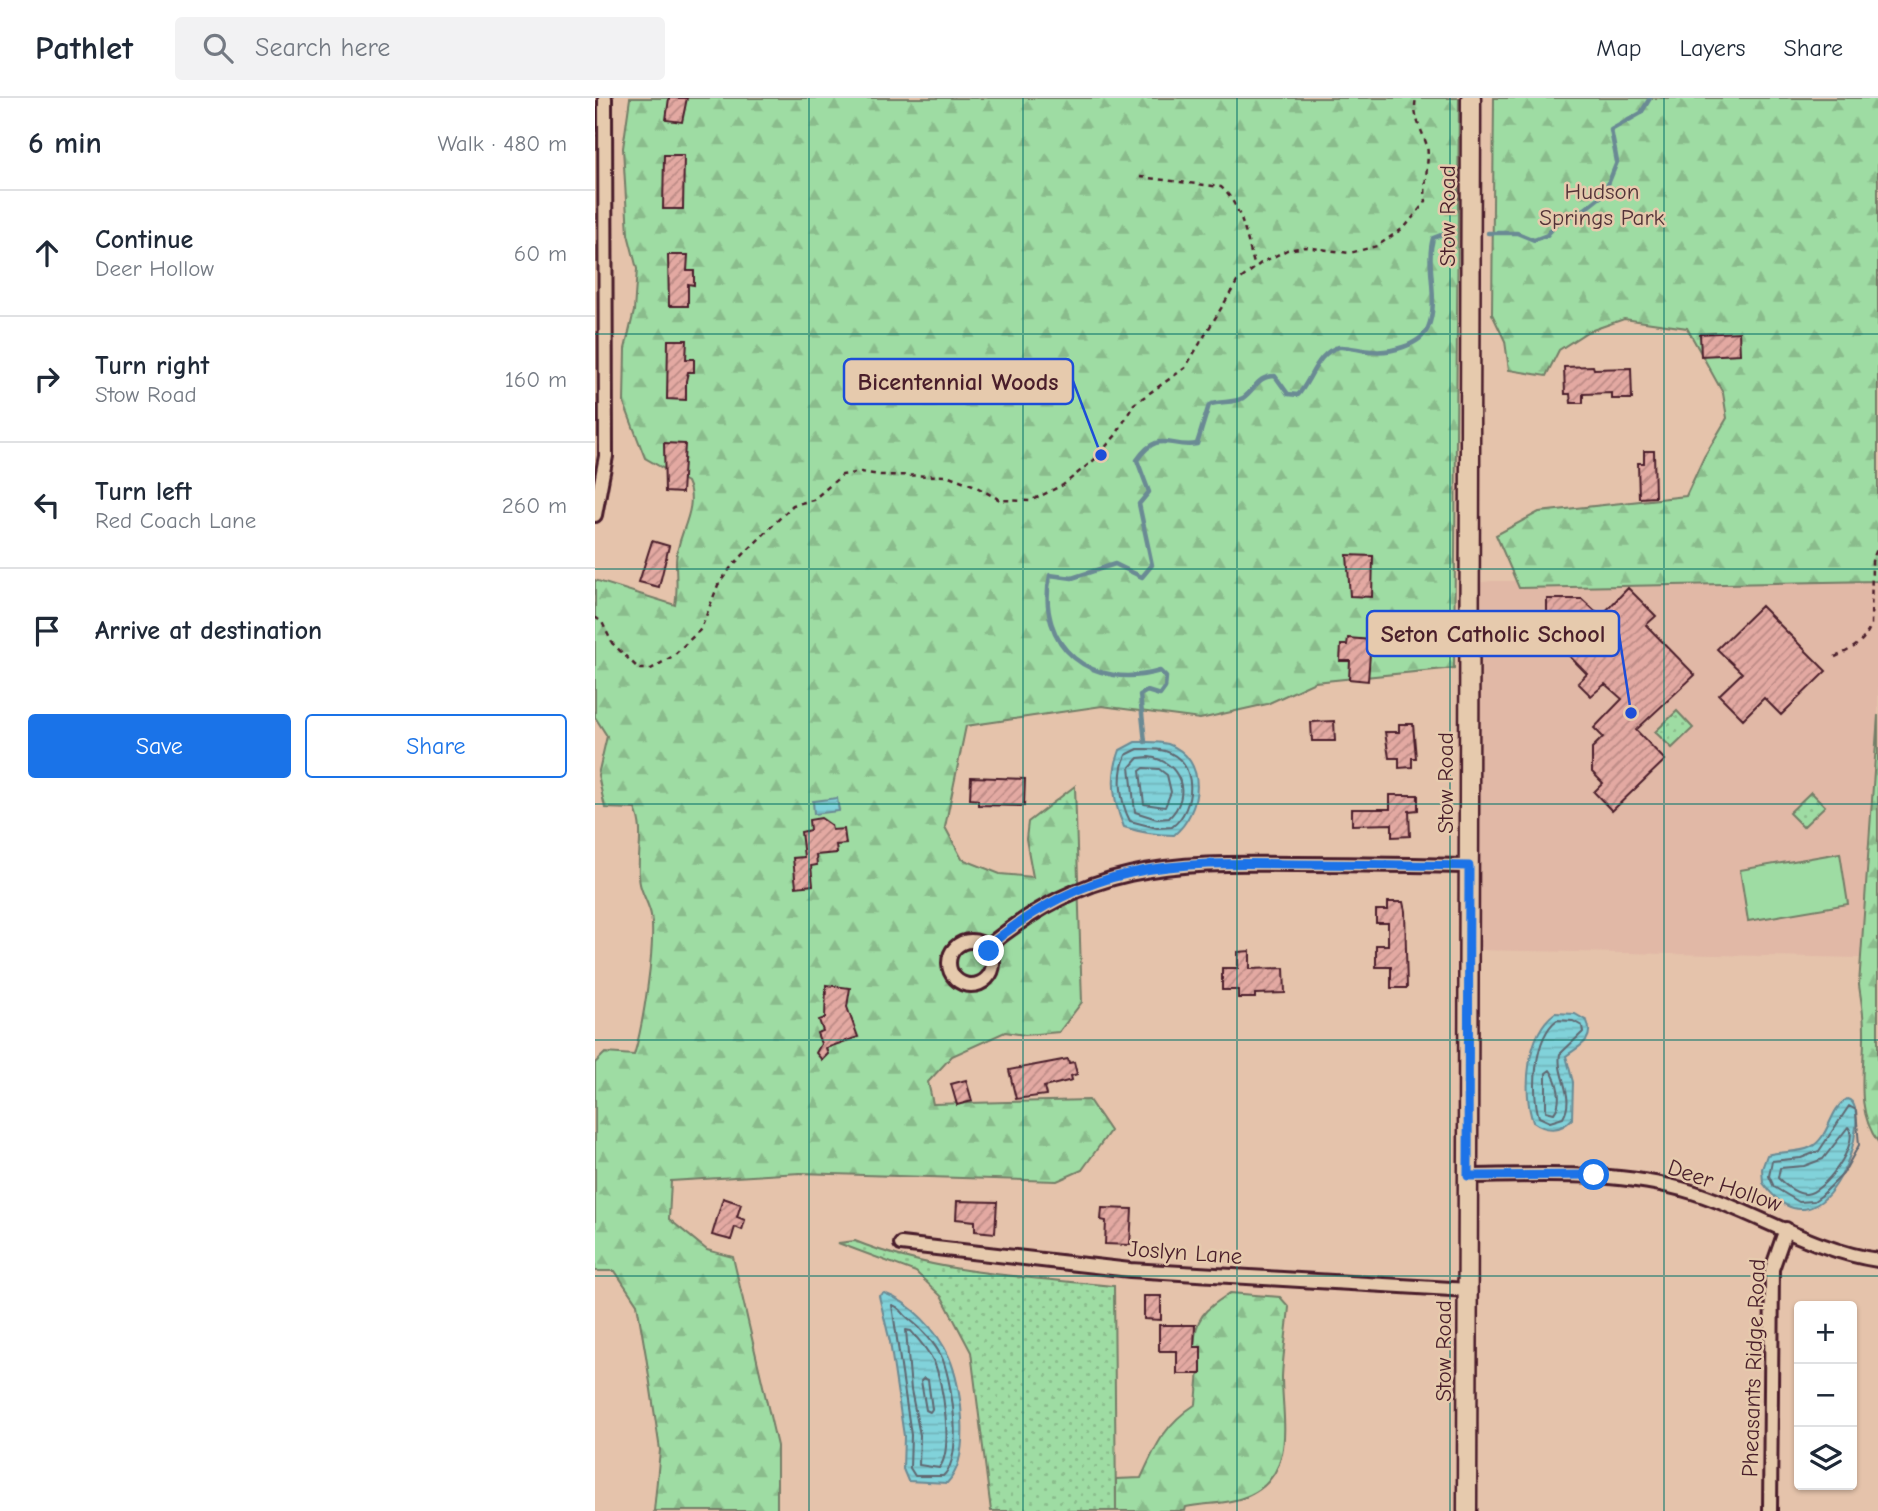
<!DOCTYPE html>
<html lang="en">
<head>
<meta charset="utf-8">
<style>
  :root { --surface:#fff; --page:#f2f2f3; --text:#1f2937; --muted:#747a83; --line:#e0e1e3; --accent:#1a73e8 }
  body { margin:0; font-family:"Comic Neue",sans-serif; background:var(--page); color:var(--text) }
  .controls { position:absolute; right:21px; bottom:21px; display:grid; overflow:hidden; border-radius:7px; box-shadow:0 2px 5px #0004 }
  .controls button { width:63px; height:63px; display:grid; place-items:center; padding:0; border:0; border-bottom:2px solid var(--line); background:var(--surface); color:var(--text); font:35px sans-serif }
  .stop { position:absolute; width:21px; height:21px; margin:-16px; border:5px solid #1a73e8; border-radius:50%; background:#fff }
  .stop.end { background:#1a73e8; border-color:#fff; box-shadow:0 2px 7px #0008 }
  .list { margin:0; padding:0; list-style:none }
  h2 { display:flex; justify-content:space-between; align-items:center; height:91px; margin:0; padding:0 28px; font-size:30px }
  h2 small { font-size:23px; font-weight:400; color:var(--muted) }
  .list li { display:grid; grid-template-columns:46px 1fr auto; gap:21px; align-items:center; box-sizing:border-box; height:126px; padding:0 28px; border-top:2px solid var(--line) }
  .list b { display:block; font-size:26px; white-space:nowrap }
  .list p { margin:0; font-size:23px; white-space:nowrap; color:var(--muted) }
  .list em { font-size:23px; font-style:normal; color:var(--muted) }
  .actions { display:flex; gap:14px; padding:21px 28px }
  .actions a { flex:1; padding:16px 0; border:2px solid var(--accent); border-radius:7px; text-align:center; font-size:24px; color:var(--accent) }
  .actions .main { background:var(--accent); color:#fff }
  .icon { flex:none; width:38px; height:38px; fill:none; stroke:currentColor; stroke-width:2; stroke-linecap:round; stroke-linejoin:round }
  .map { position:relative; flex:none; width:1283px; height:1413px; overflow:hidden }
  header { display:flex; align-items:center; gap:42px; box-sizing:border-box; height:98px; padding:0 35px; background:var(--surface); border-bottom:2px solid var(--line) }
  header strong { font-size:33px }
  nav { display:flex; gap:38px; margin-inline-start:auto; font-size:24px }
  .search { width:490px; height:63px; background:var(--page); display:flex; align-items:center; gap:18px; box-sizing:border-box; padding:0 24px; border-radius:7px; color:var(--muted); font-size:26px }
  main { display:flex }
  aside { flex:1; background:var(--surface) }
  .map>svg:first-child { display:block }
  .built { fill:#e1b8a6 }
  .grass { fill:url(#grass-dots); stroke:#747e67; stroke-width:2 }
  .forest { fill:url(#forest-firs); stroke:#747e67; stroke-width:2 }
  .pitch { fill:#9edca3; stroke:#747e67; stroke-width:2 }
  .water { fill:url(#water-rules); stroke:#6b8a94; stroke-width:2 }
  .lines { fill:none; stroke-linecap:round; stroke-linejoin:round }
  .shore { stroke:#606771; stroke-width:2 }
  .stream { stroke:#6b8a94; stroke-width:4.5 }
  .building { fill:url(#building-hatch); stroke:#4a1f2b; stroke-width:2 }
  .street-casing { stroke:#4a1f2b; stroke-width:18 }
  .secondary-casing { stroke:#4a1f2b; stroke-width:23 }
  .path { stroke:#4a1f2b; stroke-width:2.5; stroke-dasharray:5 5; stroke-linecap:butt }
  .street { stroke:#e6caad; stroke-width:12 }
  .secondary { stroke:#e6caad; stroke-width:18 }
  .route { stroke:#1a73e8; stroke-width:9 }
  .grid { fill:none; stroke:#0f766e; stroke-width:2; stroke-opacity:0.55 }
  .labels { text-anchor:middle; stroke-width:5; stroke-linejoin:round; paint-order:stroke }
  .park-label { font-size:23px; fill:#523237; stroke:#e6caad }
  .street-label { font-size:23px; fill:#4a1f2b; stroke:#e6caad }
  .leader { fill:none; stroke:#1d4ed8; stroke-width:2.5 }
  .callout-dot { fill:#1d4ed8; stroke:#e6caad; stroke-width:2.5 }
  .callout { fill:#e6caad; stroke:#1d4ed8; stroke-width:2.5 }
  .callout-label { font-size:24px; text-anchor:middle; font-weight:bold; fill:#4a1f2b }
</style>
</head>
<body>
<header>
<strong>Pathlet</strong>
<div class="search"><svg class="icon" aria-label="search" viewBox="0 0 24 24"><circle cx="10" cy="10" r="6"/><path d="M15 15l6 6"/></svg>Search here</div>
<nav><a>Map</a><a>Layers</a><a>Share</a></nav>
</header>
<main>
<aside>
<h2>6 min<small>Walk · 480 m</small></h2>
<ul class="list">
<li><svg class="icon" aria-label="ahead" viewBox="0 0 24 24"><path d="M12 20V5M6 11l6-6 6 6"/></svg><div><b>Continue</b><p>Deer Hollow</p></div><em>60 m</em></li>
<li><svg class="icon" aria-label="right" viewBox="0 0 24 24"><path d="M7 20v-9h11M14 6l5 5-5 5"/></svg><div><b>Turn right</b><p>Stow Road</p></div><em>160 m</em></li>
<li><svg class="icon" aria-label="left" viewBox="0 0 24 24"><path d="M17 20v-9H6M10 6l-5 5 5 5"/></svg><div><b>Turn left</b><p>Red Coach Lane</p></div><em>260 m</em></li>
<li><svg class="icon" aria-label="arrive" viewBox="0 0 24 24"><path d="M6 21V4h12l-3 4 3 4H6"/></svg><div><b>Arrive at destination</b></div></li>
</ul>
<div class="actions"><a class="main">Save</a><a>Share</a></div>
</aside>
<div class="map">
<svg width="1283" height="1413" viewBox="0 0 1283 1413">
  <defs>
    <pattern id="grass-dots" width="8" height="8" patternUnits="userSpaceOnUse" patternTransform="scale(1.75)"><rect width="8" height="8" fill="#9edca3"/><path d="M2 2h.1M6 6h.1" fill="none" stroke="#8abc8c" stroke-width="1.8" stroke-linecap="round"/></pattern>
    <pattern id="forest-firs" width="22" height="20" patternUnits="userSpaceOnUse" patternTransform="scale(1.75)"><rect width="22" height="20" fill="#9edca3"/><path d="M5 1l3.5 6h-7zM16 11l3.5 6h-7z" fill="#8abc8c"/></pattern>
    <pattern id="water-rules" width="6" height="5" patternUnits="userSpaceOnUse" patternTransform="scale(1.75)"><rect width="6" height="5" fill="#81d2da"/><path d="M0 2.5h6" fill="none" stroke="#71b4bb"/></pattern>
    <pattern id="building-hatch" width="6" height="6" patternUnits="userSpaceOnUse" patternTransform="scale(1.75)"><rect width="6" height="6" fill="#e3a9a2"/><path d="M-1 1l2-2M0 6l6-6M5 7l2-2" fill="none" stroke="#ba8984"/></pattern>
  </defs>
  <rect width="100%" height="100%" fill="#e5c3ab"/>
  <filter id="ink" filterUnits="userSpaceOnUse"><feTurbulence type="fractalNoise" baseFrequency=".0143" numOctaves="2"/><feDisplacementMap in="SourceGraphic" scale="14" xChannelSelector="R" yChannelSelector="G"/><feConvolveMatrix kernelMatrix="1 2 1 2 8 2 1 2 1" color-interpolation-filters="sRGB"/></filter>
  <g filter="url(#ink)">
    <path class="built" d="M895 483H1283V617L1266 860 882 852 875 486Z"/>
    <path class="grass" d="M1082 613 1098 630 1077 650 1060 634Z
      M1216 694 1230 708 1208 729 1194 715Z
      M260 1143C341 1176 433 1179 519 1188L521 1413H396L376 1254 347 1199 321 1174 243 1145Z"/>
    <path class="forest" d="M35 0H864L859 570 720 584 672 606 605 621 507 608 371 628 350 729 367 761 405 776 438 779 431 741 433 724 480 688 487 904 464 934 430 937 410 934 357 958 333 984 338 1006 494 1002 515 1033 487 1072 462 1083 205 1075 76 1083 74 1121 112 1152 138 1159 182 1348V1413H59L65 1352 51 1258 42 1206 20 1173H0V965L10 955 39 957C48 928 61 846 56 817 54 806 47 796 45 786 40 761 51 734 40 711L10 710 3 677 12 638 0 619V482L80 507C83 491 81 480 81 464 81 437 105 411 92 384L50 360 29 305 30 251 39 213 42 171 33 136 28 50Z
      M899 0H1283V483L924 490 901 437 944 414 1091 398 1109 359 1132 320 1128 295 1092 230 1029 221 992 234 964 252 951 278 914 272 910 243 897 216Z
      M1283 617V1044C1259 1011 1270 971 1269 932 1269 917 1266 902 1264 887Z
      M635 1195 685 1199 694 1209C692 1232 688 1255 687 1279 687 1320 702 1374 655 1397 636 1406 611 1405 591 1409L590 1413H521V1381L546 1380C561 1347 570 1326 601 1306L606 1249H599C600 1218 610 1212 635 1195Z"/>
    <path class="pitch" d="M1245 755 1253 806 1153 823 1145 772Z"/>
    <path class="water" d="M540 644C551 644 563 643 573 646 614 661 607 714 579 737 562 737 547 735 529 729 518 704 515 677 525 652Z
      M242 700 244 713 219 716 218 703Z
      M960 915 980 916 992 923C1000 943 984 948 971 958L978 984 977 1021C966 1033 952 1034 938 1024 927 993 932 935 960 915Z
      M1252 1001C1283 1007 1232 1174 1168 1085L1167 1071 1172 1057C1186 1052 1203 1056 1216 1049 1235 1039 1234 1011 1252 1001Z
      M289 1195C315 1204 343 1233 354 1259 367 1289 377 1360 352 1385L313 1383 308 1371 309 1338 295 1244 284 1198Z"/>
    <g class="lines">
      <path class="shore" d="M543 651C551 651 561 650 570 653 604 663 601 711 577 729L562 730 535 723C525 704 522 676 531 657Z
        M554 659C585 663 598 697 574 720L562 721 540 714 535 669 543 660Z
        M549 670 564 671 572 677 576 694 570 709 549 706 545 673Z
        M962 922 978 923 987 928 988 934 965 956C961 978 981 998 968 1020L955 1024 944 1019C936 994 939 939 962 922Z
        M955 972C963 983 968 1004 959 1015L951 1013V975Z
        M1254 1008 1261 1012 1264 1047 1248 1076 1226 1098 1219 1103 1204 1104 1179 1089 1174 1078 1177 1063 1206 1060 1224 1053Z
        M1253 1029C1266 1044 1229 1095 1211 1096 1201 1096 1189 1086 1183 1080L1185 1070 1209 1068 1228 1061Z
        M297 1207C306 1209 306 1215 313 1220 326 1230 341 1246 348 1262 357 1287 369 1359 348 1378H320L315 1370 316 1337Z
        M311 1232 316 1233C324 1242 333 1252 339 1264 348 1284 359 1353 344 1370L324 1367 325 1337 316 1292Z
        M329 1280 333 1282 337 1311 335 1314 331 1312 326 1283Z"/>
      <path class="stream" d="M893 135H922L939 142 952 137 962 125 990 111 1009 96 1022 64 1016 32 1046 15 1055 0
        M550 644 545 597 552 593 565 597 570 590 571 579 565 573C498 593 440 550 455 477L477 480 520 466 547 479 557 467 544 406 554 394 542 362C564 330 575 351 602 346L614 307C625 302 638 306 648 300 661 291 662 278 680 278L693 296 703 297C716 283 722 254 744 249 753 248 767 253 776 253 794 255 825 248 833 230 845 200 830 169 838 140L854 134"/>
    </g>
    <path class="building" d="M74 0H92L87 24 71 22Z
      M69 57H89L88 111H68Z
      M73 157H93L92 173H99V187L93 186V208H74Z
      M1144 234 1145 256 1106 258 1105 236Z
      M73 242H92L91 261H99V274H93L91 283V302L72 301Z
      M998 268 999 271 1036 270 1037 301H1017V295L988 296V305H976L975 296H970L969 269Z
      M69 345 90 346 87 395 70 394Z
      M1049 353H1059L1060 399 1044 400 1043 365H1049Z
      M57 443 74 448 64 489 44 484Z
      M752 457 778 458 777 499 755 498Z
      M1033 490 1061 518 1051 527 1100 577 1041 632 1070 662 1017 713 999 694 1008 685 997 674V650L1008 639 999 630 1027 601 1010 586 996 598 983 585 992 576 952 535V501H987L1006 518Z
      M1166 508 1231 573 1186 617 1169 600 1148 621 1124 597 1147 575 1122 551Z
      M753 540 776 542 773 583 754 581 755 563H745L746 547H752Z
      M739 623 740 643H717L716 624Z
      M804 626H818L821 660H817V669L804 670V660H794L790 634H804Z
      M376 679 430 681 429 708 383 707V702L375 701Z
      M795 697H823V712L814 713 815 738 797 739V726L757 727V711H795Z
      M226 720 236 727 237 732 249 731 251 746 241 747 242 755 221 757 222 767 216 768 218 787 201 789 198 760 209 759 206 734 215 732 214 722Z
      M793 804H808L810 813 812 890H796V869H781V847H793V825H781V812H793Z
      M655 853V871L689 870 690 895 660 896V900H643V892H627V870H643V854Z
      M231 887 255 890 252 909 263 939 231 950 233 956 227 962 221 955 226 946 222 935 228 933 224 922 230 920Z
      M473 961 474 965 479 964 482 976 476 978 477 982 449 989 451 997 421 1001 414 972Z
      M371 982 377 1003 362 1007 356 986Z
      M128 1100 146 1106 142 1119 150 1122 147 1132 140 1129 136 1142 117 1137Z
      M362 1103 402 1104 400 1135 380 1133V1123L361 1121Z
      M507 1110 537 1111 535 1147 510 1146 511 1123 506 1122Z
      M549 1198H566V1222L549 1221Z
      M564 1227H600L599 1249H606V1276H582V1253H564Z"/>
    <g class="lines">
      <g class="street-casing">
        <path id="street" d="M0 417 11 358 10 0
          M354 865a22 22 0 1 1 44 0a22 22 0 1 1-44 0Z
          M391 850C492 766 573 764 699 766 757 766 815 767 874 768
          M873 1078C949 1077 1024 1072 1097 1094 1159 1113 1218 1153 1283 1162
          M306 1146 535 1172 873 1192
          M1175 1413 1177 1171 1191 1131"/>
      </g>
      <g class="secondary-casing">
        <path id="secondary" d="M872 1413 876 0"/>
      </g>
      <path class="path" d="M545 79 626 89C647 107 652 144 660 169
        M0 519 7 524 17 545 44 571H56L78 558 106 531 123 487 137 468 198 407 218 402 247 377 266 374 285 377 354 378 378 387 405 402 435 403 468 387 499 362 521 337 539 306 590 270 642 184 666 165 692 152 710 149 755 155 782 148 810 129 831 103C828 86 835 62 832 48 827 31 817 19 821 0
        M1240 559C1257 551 1269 545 1276 527L1277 463 1283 449"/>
      <use href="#street" class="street"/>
      <use href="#secondary" class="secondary"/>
    </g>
  </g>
  <g class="lines" filter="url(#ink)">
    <path class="route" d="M394 853 391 850C495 763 574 764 702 766 759 766 817 767 874 768L873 1078 999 1077"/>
  </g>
  <path class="grid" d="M214 0V1413M428 0V1413M642 0V1413M855 0V1413M1069 0V1413M0 236H1283M0 471H1283M0 706H1283M0 942H1283M0 1178H1283"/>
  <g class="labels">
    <g class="park-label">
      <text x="1007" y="101">Hudson<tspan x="1007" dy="26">Springs Park</tspan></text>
    </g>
    <g class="street-label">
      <text transform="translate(852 118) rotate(-90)" y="8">Stow Road</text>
      <text transform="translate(850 685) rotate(-90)" y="8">Stow Road</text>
      <text transform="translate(1130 1087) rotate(19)" y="8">Deer Hollow</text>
      <text transform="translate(590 1154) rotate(4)" y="8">Joslyn Lane</text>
      <text transform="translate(848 1253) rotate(-90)" y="8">Stow Road</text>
      <text transform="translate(1158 1270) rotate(-88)" y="8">Pheasants Ridge Road</text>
    </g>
  </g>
  <path class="leader" d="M506 357L478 283M1036 615L1024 536"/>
  <g class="callout-dot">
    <circle cx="506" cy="357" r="7"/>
    <circle cx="1036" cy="615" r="7"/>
  </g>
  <g class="callout">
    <rect x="249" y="261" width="229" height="45" rx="7"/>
    <rect x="772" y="513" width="252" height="45" rx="7"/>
  </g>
  <g class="callout-label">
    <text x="363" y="292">Bicentennial Woods</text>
    <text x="898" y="544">Seton Catholic School</text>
  </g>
</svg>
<div class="controls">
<button>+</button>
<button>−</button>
<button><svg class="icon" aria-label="layers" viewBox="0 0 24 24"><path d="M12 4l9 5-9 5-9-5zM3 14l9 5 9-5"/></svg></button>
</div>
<div class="stop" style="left:999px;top:1077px"></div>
<div class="stop end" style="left:394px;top:853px"></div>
</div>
</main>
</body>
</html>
